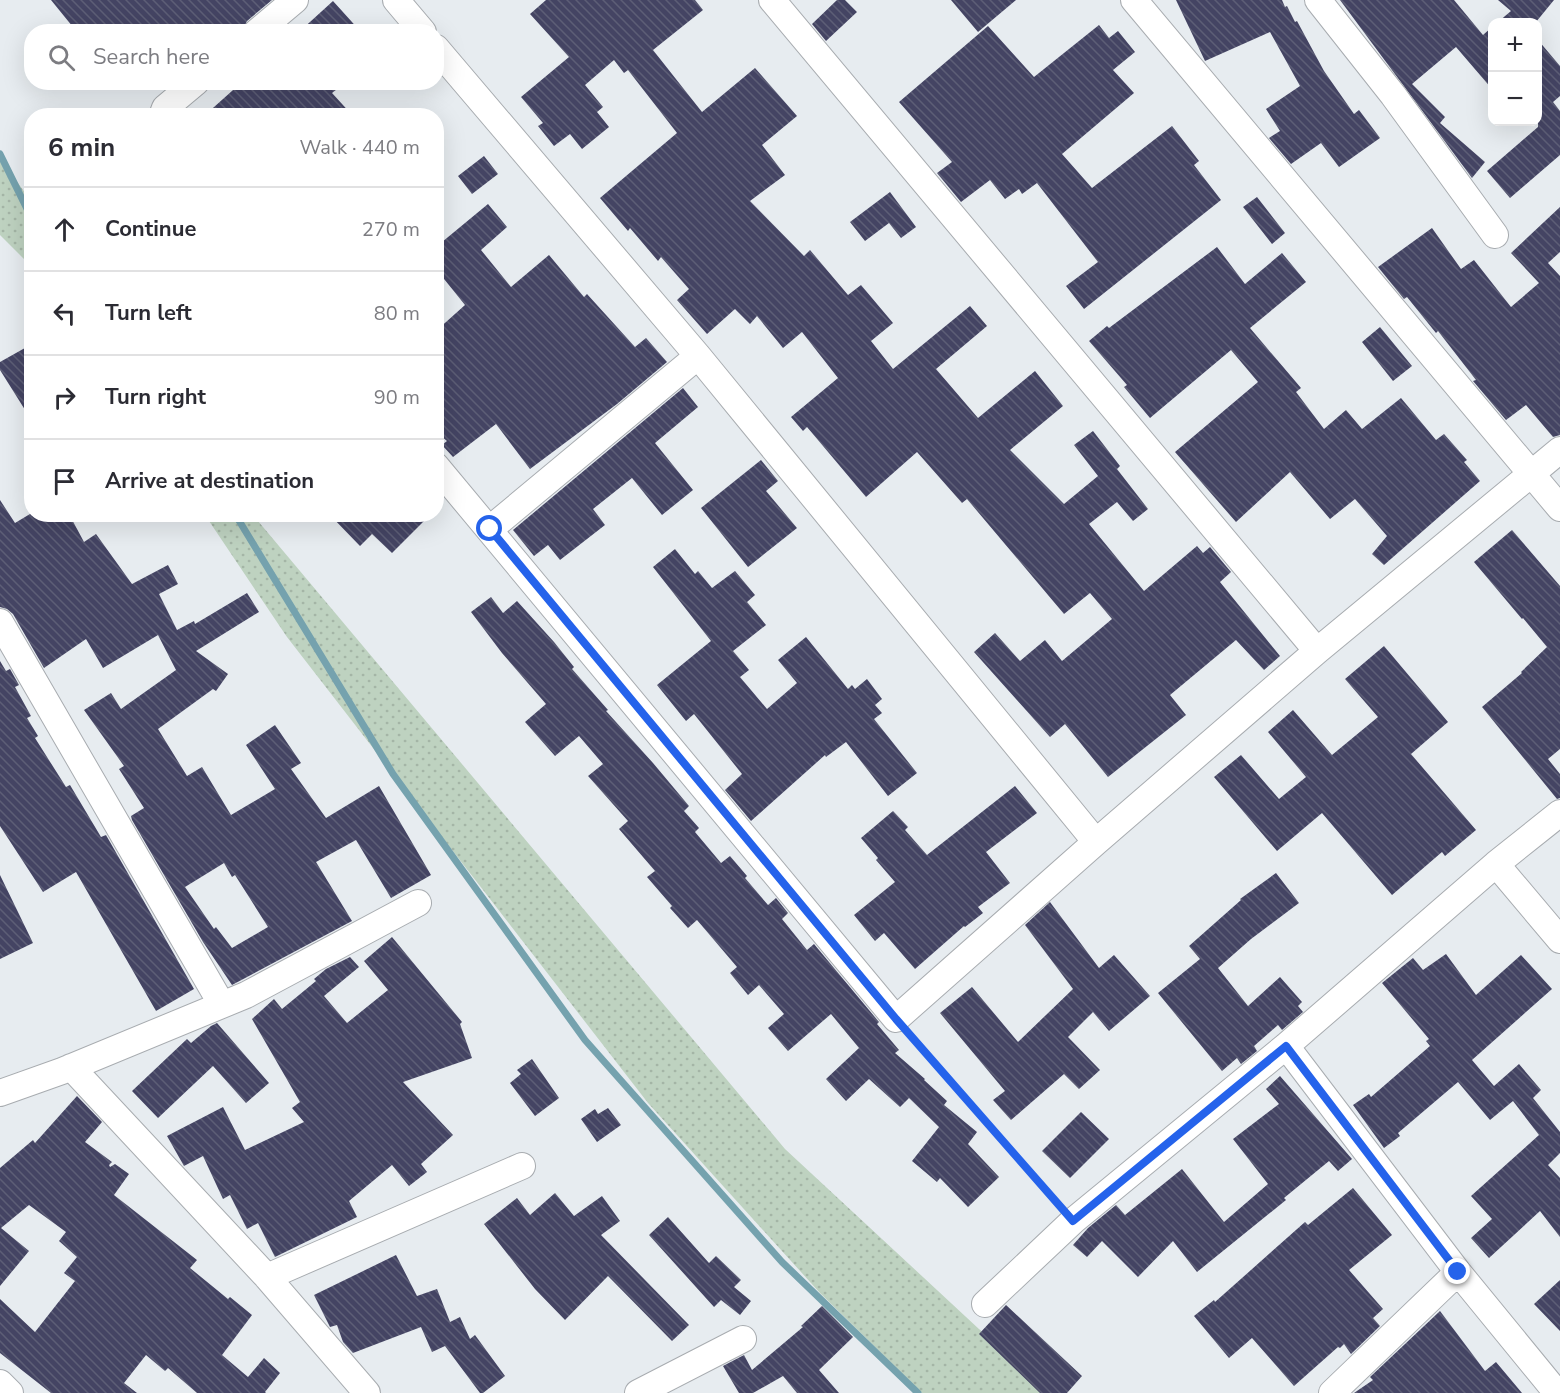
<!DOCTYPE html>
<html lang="en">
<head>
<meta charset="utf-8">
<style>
  :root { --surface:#fff; --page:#f2f2f3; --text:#2b2b33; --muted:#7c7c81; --line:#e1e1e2 }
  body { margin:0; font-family:"Nunito Sans",sans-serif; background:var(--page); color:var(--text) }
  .controls { position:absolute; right:18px; top:18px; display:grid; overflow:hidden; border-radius:12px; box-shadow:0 6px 24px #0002 }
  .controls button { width:54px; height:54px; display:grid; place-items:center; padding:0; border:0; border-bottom:2px solid var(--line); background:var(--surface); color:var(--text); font:30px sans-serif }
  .stop { position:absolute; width:18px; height:18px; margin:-14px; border:4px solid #2563eb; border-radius:50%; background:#fff }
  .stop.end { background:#2563eb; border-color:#fff; box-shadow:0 2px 6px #0008 }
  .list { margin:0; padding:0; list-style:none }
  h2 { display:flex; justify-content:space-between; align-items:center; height:78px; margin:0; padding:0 24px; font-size:26px }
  h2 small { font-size:20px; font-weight:400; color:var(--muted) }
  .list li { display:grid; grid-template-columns:39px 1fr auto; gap:18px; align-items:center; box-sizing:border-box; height:84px; padding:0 24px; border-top:2px solid var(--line) }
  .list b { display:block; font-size:22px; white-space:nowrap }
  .list em { font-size:20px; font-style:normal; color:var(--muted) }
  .icon { flex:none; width:33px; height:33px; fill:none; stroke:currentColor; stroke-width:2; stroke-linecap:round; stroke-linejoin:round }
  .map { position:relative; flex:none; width:1560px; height:1393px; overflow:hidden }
  .search { position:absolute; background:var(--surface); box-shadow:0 6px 24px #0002; left:24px; top:24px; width:420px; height:66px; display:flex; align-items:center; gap:15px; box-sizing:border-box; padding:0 21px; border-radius:24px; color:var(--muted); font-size:22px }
  .panel { position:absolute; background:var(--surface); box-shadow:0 6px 24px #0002; left:24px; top:108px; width:420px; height:414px; border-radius:24px }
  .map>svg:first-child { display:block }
  .green { fill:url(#green-dots) }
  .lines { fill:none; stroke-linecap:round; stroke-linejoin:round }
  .stream { stroke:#75a2ae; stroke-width:7 }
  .building { fill:url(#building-back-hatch); fill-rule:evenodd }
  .minor-casing { stroke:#a8acb0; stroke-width:28 }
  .path { stroke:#8f9395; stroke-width:4; stroke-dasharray:4.5 4.5; stroke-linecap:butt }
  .minor { stroke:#fff; stroke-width:26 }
  .route { stroke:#2563eb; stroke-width:8 }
</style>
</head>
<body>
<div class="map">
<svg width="1560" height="1393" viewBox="0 0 1560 1393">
  <defs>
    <pattern id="green-dots" width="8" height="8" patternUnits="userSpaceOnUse" patternTransform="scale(1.5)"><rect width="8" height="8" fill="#bed2c0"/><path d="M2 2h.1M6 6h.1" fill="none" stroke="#a4b5a6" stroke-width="1.8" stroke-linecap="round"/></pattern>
    <pattern id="building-back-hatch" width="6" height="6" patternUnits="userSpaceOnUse" patternTransform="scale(1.5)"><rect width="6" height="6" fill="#444463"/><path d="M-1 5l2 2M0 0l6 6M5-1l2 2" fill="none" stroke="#5d5e76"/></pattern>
  </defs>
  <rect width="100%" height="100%" fill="#e7ecf0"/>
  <path class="green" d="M0 161 5 165 31 201V266L0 235Z
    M205 515H253L785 1149 1048 1393H922L820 1293 648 1103 287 637Z"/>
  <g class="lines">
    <path class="stream" d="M0 154 32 219
      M235 514 393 774 585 1040 782 1262 918 1393"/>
  </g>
  <path class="building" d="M51 0H272L247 21 242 32H236L229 24 219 32H77Z
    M546 0H695L703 10 653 50 702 112 755 68 797 116 762 145 785 175 750 201 804 256 810 250 848 295 861 285 893 323 871 341 893 369 970 306 987 326 936 369 978 418 1035 371 1063 406 1010 450 1064 504 1098 476 1074 445 1093 431 1120 466 1117 469 1148 509 1133 521 1117 502 1089 524 1144 591 1197 546 1203 553 1210 547 1231 572 1220 582 1280 656 1264 670 1236 640 1170 695 1186 715 1108 777 1065 724 1050 737 974 652 995 633 1020 661 1045 640 1062 661 1112 619 1090 593 1064 614 967 499 962 503 917 452 866 497 807 427 803 431 791 417 838 378 802 332 783 348 757 316 750 324 735 309 707 334 677 300 689 289 661 257 658 261 630 228 628 231 600 198 677 133 628 70 624 73 614 60 585 85 603 107 597 112 609 127 582 149 570 134 554 146 538 126 543 123 521 97 569 57 530 14Z
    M837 0H845L857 12 826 41 812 24Z
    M951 0H1016L978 32Z
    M1176 0H1282L1285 7 1287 6 1295 22 1297 21 1324 71 1354 114 1359 110 1380 138 1339 167 1321 143 1291 164 1269 138 1280 131 1266 109 1300 86 1270 32 1205 61Z
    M1340 0H1454L1483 35 1492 27V89L1456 47 1412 84 1445 117 1440 123 1485 162 1472 178Z
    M1498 0H1554L1536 22H1498L1511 11Z
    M333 1 361 32H299Z
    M1099 25 1109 38 1118 31 1135 52 1113 70 1134 93 1062 154 1092 188 1172 126 1199 161 1194 165 1221 200 1084 309 1066 286 1098 262 1037 183 1022 194 1019 189 1005 199 990 180 961 202 937 173 952 162 899 102 988 26 1034 77Z
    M1538 40 1560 66V96L1553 102 1560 111V155L1510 198 1487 171 1538 127Z
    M242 82H346L332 93 353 116H204Z
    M484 156 498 174 472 194 458 176Z
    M890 192 916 227 901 238 889 223 865 241 850 222Z
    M1257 197 1285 233 1272 244 1243 207Z
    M488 204 507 227 481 250 511 287 549 255 584 297 587 294 635 347 646 338 667 362 617 404 530 469 496 424 453 457 442 445 447 441 436 432V331L465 305 436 269V247Z
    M1560 207V252L1548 263 1560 276V435L1553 437 1526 405 1506 420 1473 381 1476 380 1438 331 1436 333 1407 297 1404 299 1378 267 1432 228 1461 269 1474 260 1511 307 1539 283 1511 253Z
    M1217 247 1245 284 1282 253 1306 282 1250 328 1301 388 1296 392 1324 429 1346 410 1362 429 1401 398 1436 440 1444 434 1467 460 1464 462 1480 481 1384 565 1372 554 1387 536 1355 499 1330 519 1290 472 1236 522 1175 452 1258 382 1231 350 1150 418 1124 387 1127 385 1089 341 1107 326 1109 328Z
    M1380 327 1412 366 1393 381 1362 342Z
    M32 344V421L0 370V362Z
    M683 388 698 407 655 443 693 490 662 515 632 478 593 509 605 525 560 560 548 545 534 556 513 530Z
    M761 460 778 481 766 491 797 528 748 567 701 508Z
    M0 500 15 523 30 514H69L84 542 96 534 132 584 168 565 178 584 159 594 177 630 194 621 195 624 247 593 259 612 196 651 228 674 216 691 213 689 158 729 187 776 202 767 231 815 275 789 246 745 275 725 301 763 291 769 326 818 379 786 431 875 391 898 356 840 316 862 352 921 232 985 203 942 132 820 131 816 144 808 119 769 124 766 84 710 111 693 121 709 176 670 158 635 103 668 86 639 44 668 13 614 7 609 0 607ZM224 863 232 877 235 875 268 927 232 948 216 927 214 929 185 887Z
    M329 514H431L392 553 372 534 360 546Z
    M1512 530 1560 586V749L1548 759 1560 774V798L1557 799 1482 707 1522 673 1521 672 1547 647 1523 618 1522 619 1474 562Z
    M675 549 695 574 698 571 712 588 735 571 755 595 747 602 766 625 733 651 749 670 740 677 767 709 797 683 778 660 806 637 848 689 852 685 855 689 867 679 882 699 875 705 882 713 874 719 917 773 888 796 846 742 826 757 825 755 751 821 725 790 742 774 694 714 686 721 657 685 711 641 653 567Z
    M491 597 503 613 517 601 554 642 574 667 572 669 608 710 606 711 653 763 689 806 684 811 699 828 695 832 721 863 730 856 747 876 745 878 768 905 776 898 788 913 782 919 807 950 814 944 879 1022 877 1024 899 1050 895 1053 925 1079 924 1080 947 1101 944 1105 977 1132 968 1144 999 1177 968 1207 940 1178 937 1182 912 1161 939 1127 909 1098 900 1107 869 1079 846 1101 826 1079 859 1048 831 1014 788 1051 768 1028 784 1014 759 985 748 995 730 973 737 967 697 920 688 928 670 908 672 906 647 877 655 871 619 829 628 821 588 776 603 764 579 736 555 756 525 722 546 704 502 653 471 612Z
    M1384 646 1448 722 1411 754 1476 830 1445 856 1442 852 1392 895 1322 813 1277 851 1214 777 1241 755 1279 799 1306 777 1268 732 1293 710 1332 755 1378 717 1345 679Z
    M0 661 6 671 10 669 19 685 15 687 31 716 27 718 38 736 35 738 66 787 70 785 101 837 106 835 194 989 156 1011 76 872 43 892 0 826Z
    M1015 786 1037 813 986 852 1010 883 978 907 983 913 965 927 964 926 915 969 884 933 875 941 854 915 895 882 876 860 878 858 861 838 893 811 908 827 905 830 927 855Z
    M1276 873 1299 903 1251 939 1218 968 1248 1006 1280 977 1302 1002 1298 1006 1303 1012 1282 1030 1278 1025 1254 1046 1257 1051 1241 1064 1237 1058 1222 1071 1158 993 1200 959 1189 946 1241 900 1240 899Z
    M0 875 33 943 0 959Z
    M1050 902 1099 968 1114 955 1150 996 1109 1031 1093 1012 1068 1037 1100 1070 1079 1089 1064 1074 1011 1120 993 1100 1005 1091 940 1013 972 987 1018 1042 1073 989 1025 925Z
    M392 937 462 1022 460 1024 472 1058 403 1082 453 1135 421 1164 427 1172 409 1186 392 1165 349 1201 357 1217 275 1257 258 1223 247 1229 230 1195 223 1199 203 1156 184 1166 167 1136 223 1107 245 1150 304 1122 292 1108 300 1102 252 1019 274 999 282 1009 316 981 314 979 326 969 350 957 359 967 324 996 347 1023 388 990 364 961Z
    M1446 954 1476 995 1521 955 1552 989 1472 1060 1494 1086 1519 1064 1541 1090 1533 1098 1560 1132V1153L1548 1165 1560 1178V1237L1540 1211 1489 1258 1471 1238 1492 1219 1471 1196 1539 1135 1513 1101 1490 1120 1458 1082 1398 1133 1400 1136 1384 1148 1353 1105 1369 1094 1371 1097 1430 1046 1426 1041 1429 1039 1382 983 1413 958 1423 970Z
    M217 1023 269 1083 246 1103 213 1066 158 1118 132 1091 187 1039 191 1043 211 1026Z
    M532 1059 559 1098 535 1116 510 1083 521 1074 517 1070Z
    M1280 1076 1352 1159 1338 1171 1329 1161 1284 1198 1286 1200 1197 1272 1173 1241 1138 1277 1102 1241 1087 1257 1073 1245 1088 1228 1116 1205 1125 1215 1182 1169 1224 1222 1268 1184 1233 1139 1279 1104 1266 1089Z
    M77 1096 102 1122 85 1142 112 1162 109 1165 110 1167 115 1164 129 1174 114 1195 197 1260 190 1268 228 1299 230 1297 252 1315 222 1355 248 1377 264 1358 280 1373 265 1392 266 1393H197L168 1368 165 1371 146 1355 124 1383 137 1393H51L0 1353V1299L35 1332 75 1281 64 1273 77 1257 59 1241 66 1232 29 1205 1 1228 29 1251 0 1286V1168L33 1140 35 1143Z
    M608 1108 621 1125 597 1142 581 1119 595 1109 598 1114Z
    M1081 1112 1109 1139 1070 1178 1042 1151Z
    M1353 1188 1392 1235 1349 1270 1383 1309 1373 1318 1380 1326 1351 1354 1344 1344 1340 1348 1338 1347 1294 1386 1252 1338 1229 1358 1194 1316 1214 1300 1215 1302 1305 1222 1308 1225Z
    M555 1193 574 1216 602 1196 620 1221 601 1235 689 1325 672 1341 608 1276 565 1320 535 1289 484 1224 517 1198 530 1215Z
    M668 1217 709 1263 716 1256 741 1280 734 1287 751 1301 740 1315 721 1300 714 1307 649 1235Z
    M396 1255 417 1296 437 1289 450 1322 460 1317 470 1339 475 1335 505 1376 483 1393H480L445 1346 432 1352 421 1327 353 1353 343 1342 337 1325 330 1327 314 1295Z
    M1560 1280V1331L1534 1304Z
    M1006 1305 1082 1376 1067 1393H1040L979 1334Z
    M822 1306 853 1337 819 1370 839 1393H797L783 1376 753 1393H739L723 1366 744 1355 752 1370 803 1327 801 1326Z
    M1440 1311 1485 1371 1496 1362 1522 1393H1354L1373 1380 1370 1377Z"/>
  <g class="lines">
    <g class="minor-casing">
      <path id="minor" d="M396 0 423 32
        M772 0 1317 651
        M1134 0 1560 508
        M1318 0 1393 95 1495 235
        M257 32 295 0
        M436 48 698 356 1096 842
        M162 116 165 108 196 82
        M436 466 896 1019 1096 842 1317 651 1560 450
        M490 529 698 356
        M0 622 222 1005
        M1496 864 1560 940
        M1286 1046 1458 1272 1557 1393
        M71 1067 267 1277 367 1393
        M0 1093 62 1071 246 995 418 903
        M267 1277 522 1166
        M985 1304 1073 1221 1286 1046 1496 864 1560 813
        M0 1383 10 1393
        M638 1393 743 1339
        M1332 1393 1458 1272"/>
    </g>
    <path class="path" d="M911 1037 1058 1205"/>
    <use href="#minor" class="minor"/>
  </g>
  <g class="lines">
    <path class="route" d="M490 529 896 1019 1073 1221 1286 1046 1458 1272"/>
  </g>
</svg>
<div class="controls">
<button>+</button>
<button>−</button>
</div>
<div class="stop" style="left:490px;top:529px"></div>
<div class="stop end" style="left:1458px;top:1272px"></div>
<div class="search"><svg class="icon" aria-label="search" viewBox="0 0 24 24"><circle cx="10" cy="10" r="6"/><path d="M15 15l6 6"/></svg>Search here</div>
<section class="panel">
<h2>6 min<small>Walk · 440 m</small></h2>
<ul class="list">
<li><svg class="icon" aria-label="ahead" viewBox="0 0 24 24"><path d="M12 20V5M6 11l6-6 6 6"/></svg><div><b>Continue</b></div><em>270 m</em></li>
<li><svg class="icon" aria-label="left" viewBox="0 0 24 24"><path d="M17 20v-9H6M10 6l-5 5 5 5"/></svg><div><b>Turn left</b></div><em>80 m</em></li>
<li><svg class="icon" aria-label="right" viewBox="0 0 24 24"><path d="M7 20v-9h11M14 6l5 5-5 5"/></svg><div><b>Turn right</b></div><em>90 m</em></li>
<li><svg class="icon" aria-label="arrive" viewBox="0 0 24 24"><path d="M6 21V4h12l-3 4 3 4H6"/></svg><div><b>Arrive at destination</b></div></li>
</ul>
</section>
</div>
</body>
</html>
